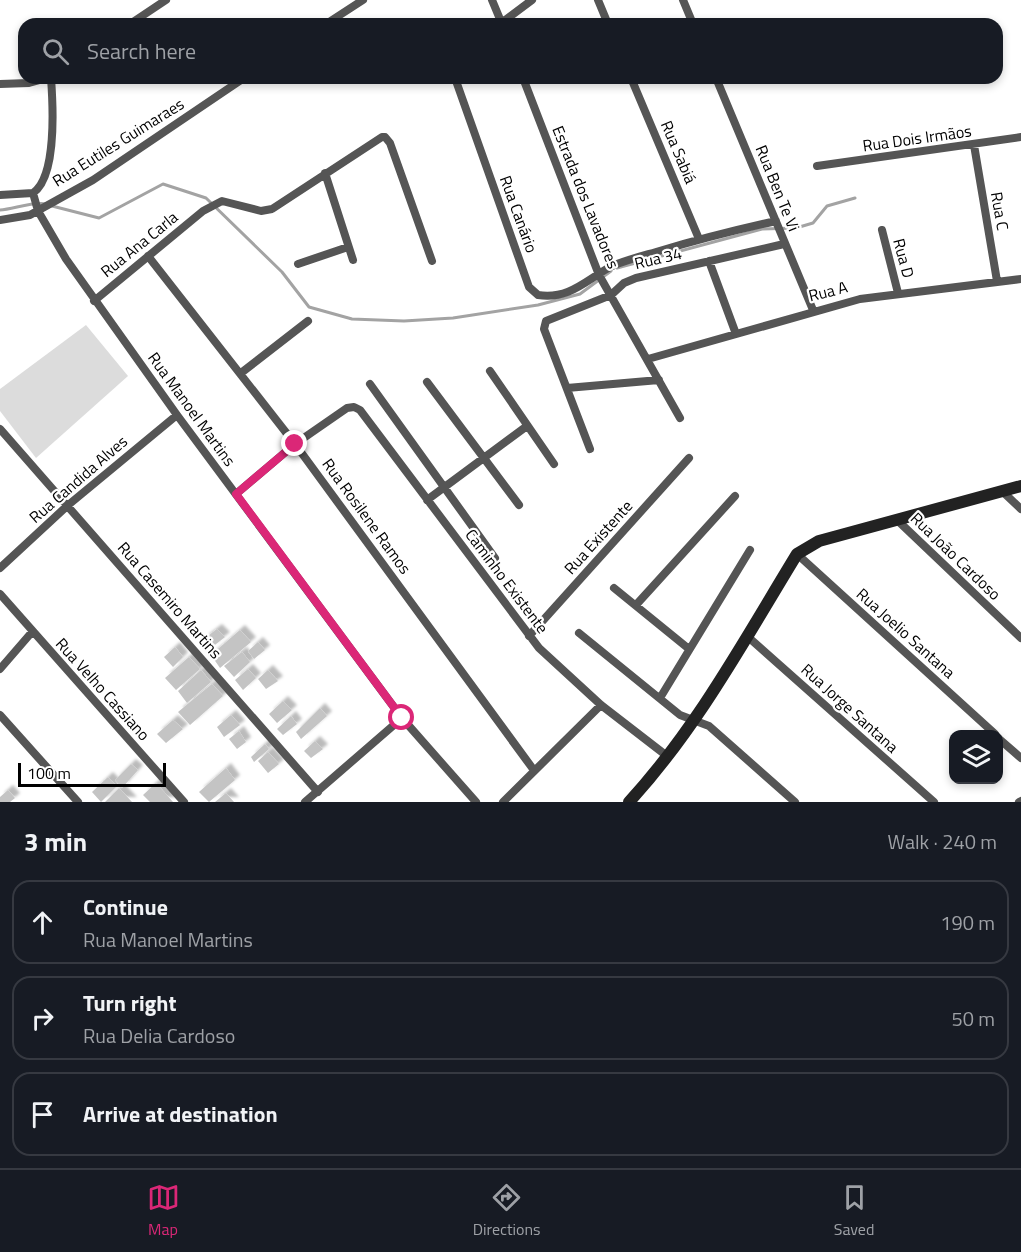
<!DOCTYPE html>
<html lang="en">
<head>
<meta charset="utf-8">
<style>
  :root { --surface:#171b24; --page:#242831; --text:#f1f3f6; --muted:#9ea1a6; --line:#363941; --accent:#db2777 }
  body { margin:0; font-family:"Titillium Web",sans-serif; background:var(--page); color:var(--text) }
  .controls { position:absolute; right:18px; bottom:18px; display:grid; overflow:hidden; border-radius:12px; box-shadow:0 3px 9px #0003 }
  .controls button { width:54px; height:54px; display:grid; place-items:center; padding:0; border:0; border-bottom:2px solid var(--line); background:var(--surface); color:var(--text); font:30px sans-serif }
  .scale { position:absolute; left:18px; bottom:15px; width:148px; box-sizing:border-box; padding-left:6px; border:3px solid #000; border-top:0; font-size:16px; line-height:21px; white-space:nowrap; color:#000; -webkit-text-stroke:4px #fff; paint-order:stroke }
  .stop { position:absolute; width:18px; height:18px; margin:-14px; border:4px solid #db2777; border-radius:50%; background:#fff }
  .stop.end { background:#db2777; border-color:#fff; box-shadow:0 2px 6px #0008 }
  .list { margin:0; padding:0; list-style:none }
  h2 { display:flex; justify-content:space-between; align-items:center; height:78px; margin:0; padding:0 24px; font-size:26px }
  h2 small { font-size:20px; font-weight:400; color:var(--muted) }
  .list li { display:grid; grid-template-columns:39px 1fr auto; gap:18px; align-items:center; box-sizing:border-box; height:84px; margin:0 12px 12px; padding:0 12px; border:2px solid var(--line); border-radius:18px }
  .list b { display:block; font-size:22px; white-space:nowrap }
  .list p { margin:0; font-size:20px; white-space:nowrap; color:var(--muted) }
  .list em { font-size:20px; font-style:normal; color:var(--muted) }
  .icon { flex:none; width:33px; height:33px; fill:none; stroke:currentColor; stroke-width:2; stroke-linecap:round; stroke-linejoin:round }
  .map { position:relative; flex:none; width:1021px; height:802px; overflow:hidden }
  .search { position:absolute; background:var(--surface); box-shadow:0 3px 9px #0003; left:18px; right:18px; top:18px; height:66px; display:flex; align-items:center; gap:15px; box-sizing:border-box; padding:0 21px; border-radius:18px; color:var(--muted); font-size:22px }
  .sheet { height:366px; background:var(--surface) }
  nav { display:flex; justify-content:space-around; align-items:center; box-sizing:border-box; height:84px; border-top:2px solid var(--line); background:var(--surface); font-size:16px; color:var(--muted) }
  nav a { display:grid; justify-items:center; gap:3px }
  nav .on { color:var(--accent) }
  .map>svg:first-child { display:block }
  .green { fill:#dcdcdc }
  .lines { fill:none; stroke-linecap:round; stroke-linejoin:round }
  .stream { stroke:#a3a3a3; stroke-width:3 }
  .building { fill:#c4c4c4; filter:url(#shadow) }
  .minor { stroke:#555; stroke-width:8 }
  .secondary { stroke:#222; stroke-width:12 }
  .route { stroke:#db2777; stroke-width:8 }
  .labels { text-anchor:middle; stroke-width:4.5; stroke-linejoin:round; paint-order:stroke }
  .street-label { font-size:16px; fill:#000; stroke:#fff }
</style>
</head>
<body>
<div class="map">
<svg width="1021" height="802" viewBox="0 0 1021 802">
  <defs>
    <filter id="shadow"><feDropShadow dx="5" dy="-5" stdDeviation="1.5" flood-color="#0004"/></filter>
  </defs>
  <rect width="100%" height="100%" fill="#fff"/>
  <path class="green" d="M86 325 128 376 36 458 0 411V389Z"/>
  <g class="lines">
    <path class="stream" d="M52 206 99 218 163 184 206 198 282 272 309 307 352 319 404 321 453 318 538 305 580 294 611 271
      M0 210C13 209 35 201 46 204
      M617 268 762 229 796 228 813 223 827 206 855 198"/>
  </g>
  <path class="building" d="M217 629 225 637 211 648 204 639Z
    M240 630 251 642 220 668 211 655Z
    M258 642 265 650 254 659 248 651Z
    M175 647 183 657 173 667 164 657Z
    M242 652 250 662 234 677 224 666Z
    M189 657 200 669 176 690 165 678Z
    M248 669 256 678 243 690 235 680Z
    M201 670 211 682 187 703 178 691Z
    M268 670 278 681 266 689 258 679Z
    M212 684 223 696 190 725 178 712Z
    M283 701 292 710 277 723 269 714Z
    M320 708 327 716 301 739 296 732Z
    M231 715 240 725 224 737 217 727Z
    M291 716 297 724 283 735 277 729Z
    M173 720 183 729 166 743 157 734Z
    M239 731 246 742 237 749 229 739Z
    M315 741 323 749 311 758 304 751Z
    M265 744 269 749 254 762 251 757Z
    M268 752 279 764 268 773 258 761Z
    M131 764 138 770 122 788 115 780Z
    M226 768 235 780 209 802 199 792Z
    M108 777 117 786 101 802 92 792Z
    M156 783 165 793 173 802H150L143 795Z
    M119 788 132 802H105Z
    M8 790 15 798 10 802H0V797Z
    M226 793 234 802H215Z"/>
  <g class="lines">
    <path class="minor" d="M492 0 502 24
      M598 0 608 24
      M683 0 693 24
      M130 24 166 0
      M326 24 363 0
      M500 24 532 0
      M455 78 529 287 538 295C570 300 587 279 612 266 626 260 642 256 656 252 696 240 735 230 776 221
      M523 78 599 275 680 418
      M631 78 699 239
      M716 78 813 310
      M0 84 29 83 47 78
      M974 145 997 281
      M817 166 1021 137
      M325 173 353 260
      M33 193 38 211 66 259 177 415 402 718 476 802
      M33 193C57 177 53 105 51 78
      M0 195 33 193
      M0 220 30 215 93 180 244 78
      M882 230 898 293
      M148 256 295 444 533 769
      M709 261 736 334
      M298 264 348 247
      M94 301 203 211 222 201 261 211 272 209 382 137H385L390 143 432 261
      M648 359 860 299 1021 279
      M490 371 554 464
      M241 373 308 321
      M427 382 519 505
      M370 384 495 558
      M567 388 659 380
      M0 429 318 792
      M590 449 544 329 546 321 611 295 624 283 636 278 784 244
      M1002 491 1021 509
      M236 494 295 444 347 408 354 407 360 410 539 648 601 705 667 756
      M427 500 527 426
      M896 519 1021 638
      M797 554 995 734
      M0 568 67 506 177 415
      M614 588 689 649
      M0 594 184 802
      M636 605 735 496
      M579 633 680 715 709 726 795 802
      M529 636 689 458
      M747 636 934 802
      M0 669 32 632
      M660 698 750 550
      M0 715 78 802
      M998 738 1021 758
      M305 802 402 718
      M503 802 601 705
      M1019 802 1021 801"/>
    <path class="secondary" d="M629 802C697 728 745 639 797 554L819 541 1021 486"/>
  </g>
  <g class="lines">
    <path class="route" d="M295 444 236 494 402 718"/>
  </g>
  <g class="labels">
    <g class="street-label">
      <text transform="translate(917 138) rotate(-8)" y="6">Rua Dois Irmãos</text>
      <text transform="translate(118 142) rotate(-32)" y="6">Rua Eutiles Guimaraes</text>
      <text transform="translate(679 152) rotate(67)" y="6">Rua Sabiá</text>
      <text transform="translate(778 188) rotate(68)" y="6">Rua Ben Te Vi</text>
      <text transform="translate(586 197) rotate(68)" y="6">Estrada dos Lavadores</text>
      <text transform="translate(1000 211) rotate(80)" y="6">Rua C</text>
      <text transform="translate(519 214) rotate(70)" y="6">Rua Canário</text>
      <text transform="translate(139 244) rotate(-39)" y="6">Rua Ana Carla</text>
      <text transform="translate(658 258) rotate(-13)" y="6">Rua 34</text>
      <text transform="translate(904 258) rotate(75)" y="6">Rua D</text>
      <text transform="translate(828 291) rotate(-14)" y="6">Rua A</text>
      <text transform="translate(192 409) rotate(54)" y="6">Rua Manoel Martins</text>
      <text transform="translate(78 479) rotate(-41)" y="6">Rua Candida Alves</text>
      <text transform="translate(367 516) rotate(54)" y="6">Rua Rosilene Ramos</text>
      <text transform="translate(598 537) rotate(-48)" y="6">Rua Existente</text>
      <text transform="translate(956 556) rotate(44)" y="6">Rua João Cardoso</text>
      <text transform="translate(507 581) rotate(53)" y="6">Caminho Existente</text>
      <text transform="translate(170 600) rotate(49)" y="6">Rua Casemiro Martins</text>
      <text transform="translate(906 633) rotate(42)" y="6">Rua Joelio Santana</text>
      <text transform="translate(103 689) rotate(48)" y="6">Rua Velho Cassiano</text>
      <text transform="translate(850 708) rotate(42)" y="6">Rua Jorge Santana</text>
    </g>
  </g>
</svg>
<div class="controls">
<button><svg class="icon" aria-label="layers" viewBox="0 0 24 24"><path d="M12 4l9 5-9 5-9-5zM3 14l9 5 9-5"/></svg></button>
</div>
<div class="scale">100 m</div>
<div class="stop" style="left:402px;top:718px"></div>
<div class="stop end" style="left:295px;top:444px"></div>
<div class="search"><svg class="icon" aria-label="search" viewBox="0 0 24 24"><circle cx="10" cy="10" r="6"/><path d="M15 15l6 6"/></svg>Search here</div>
</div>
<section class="sheet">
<h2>3 min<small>Walk · 240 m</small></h2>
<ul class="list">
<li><svg class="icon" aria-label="ahead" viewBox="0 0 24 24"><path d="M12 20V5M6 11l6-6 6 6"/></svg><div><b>Continue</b><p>Rua Manoel Martins</p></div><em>190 m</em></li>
<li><svg class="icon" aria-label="right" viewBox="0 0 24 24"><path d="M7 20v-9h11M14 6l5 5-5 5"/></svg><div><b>Turn right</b><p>Rua Delia Cardoso</p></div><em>50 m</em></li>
<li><svg class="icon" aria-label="arrive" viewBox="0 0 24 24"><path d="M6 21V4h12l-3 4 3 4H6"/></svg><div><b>Arrive at destination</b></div></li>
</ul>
</section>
<nav>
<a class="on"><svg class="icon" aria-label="map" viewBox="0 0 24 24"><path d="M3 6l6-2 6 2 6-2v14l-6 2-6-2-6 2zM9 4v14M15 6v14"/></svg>Map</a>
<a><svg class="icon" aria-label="directions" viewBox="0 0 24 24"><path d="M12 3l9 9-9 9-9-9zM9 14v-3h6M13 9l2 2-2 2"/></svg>Directions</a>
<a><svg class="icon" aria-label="saved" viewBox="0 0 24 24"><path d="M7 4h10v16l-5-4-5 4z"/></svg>Saved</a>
</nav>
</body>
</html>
